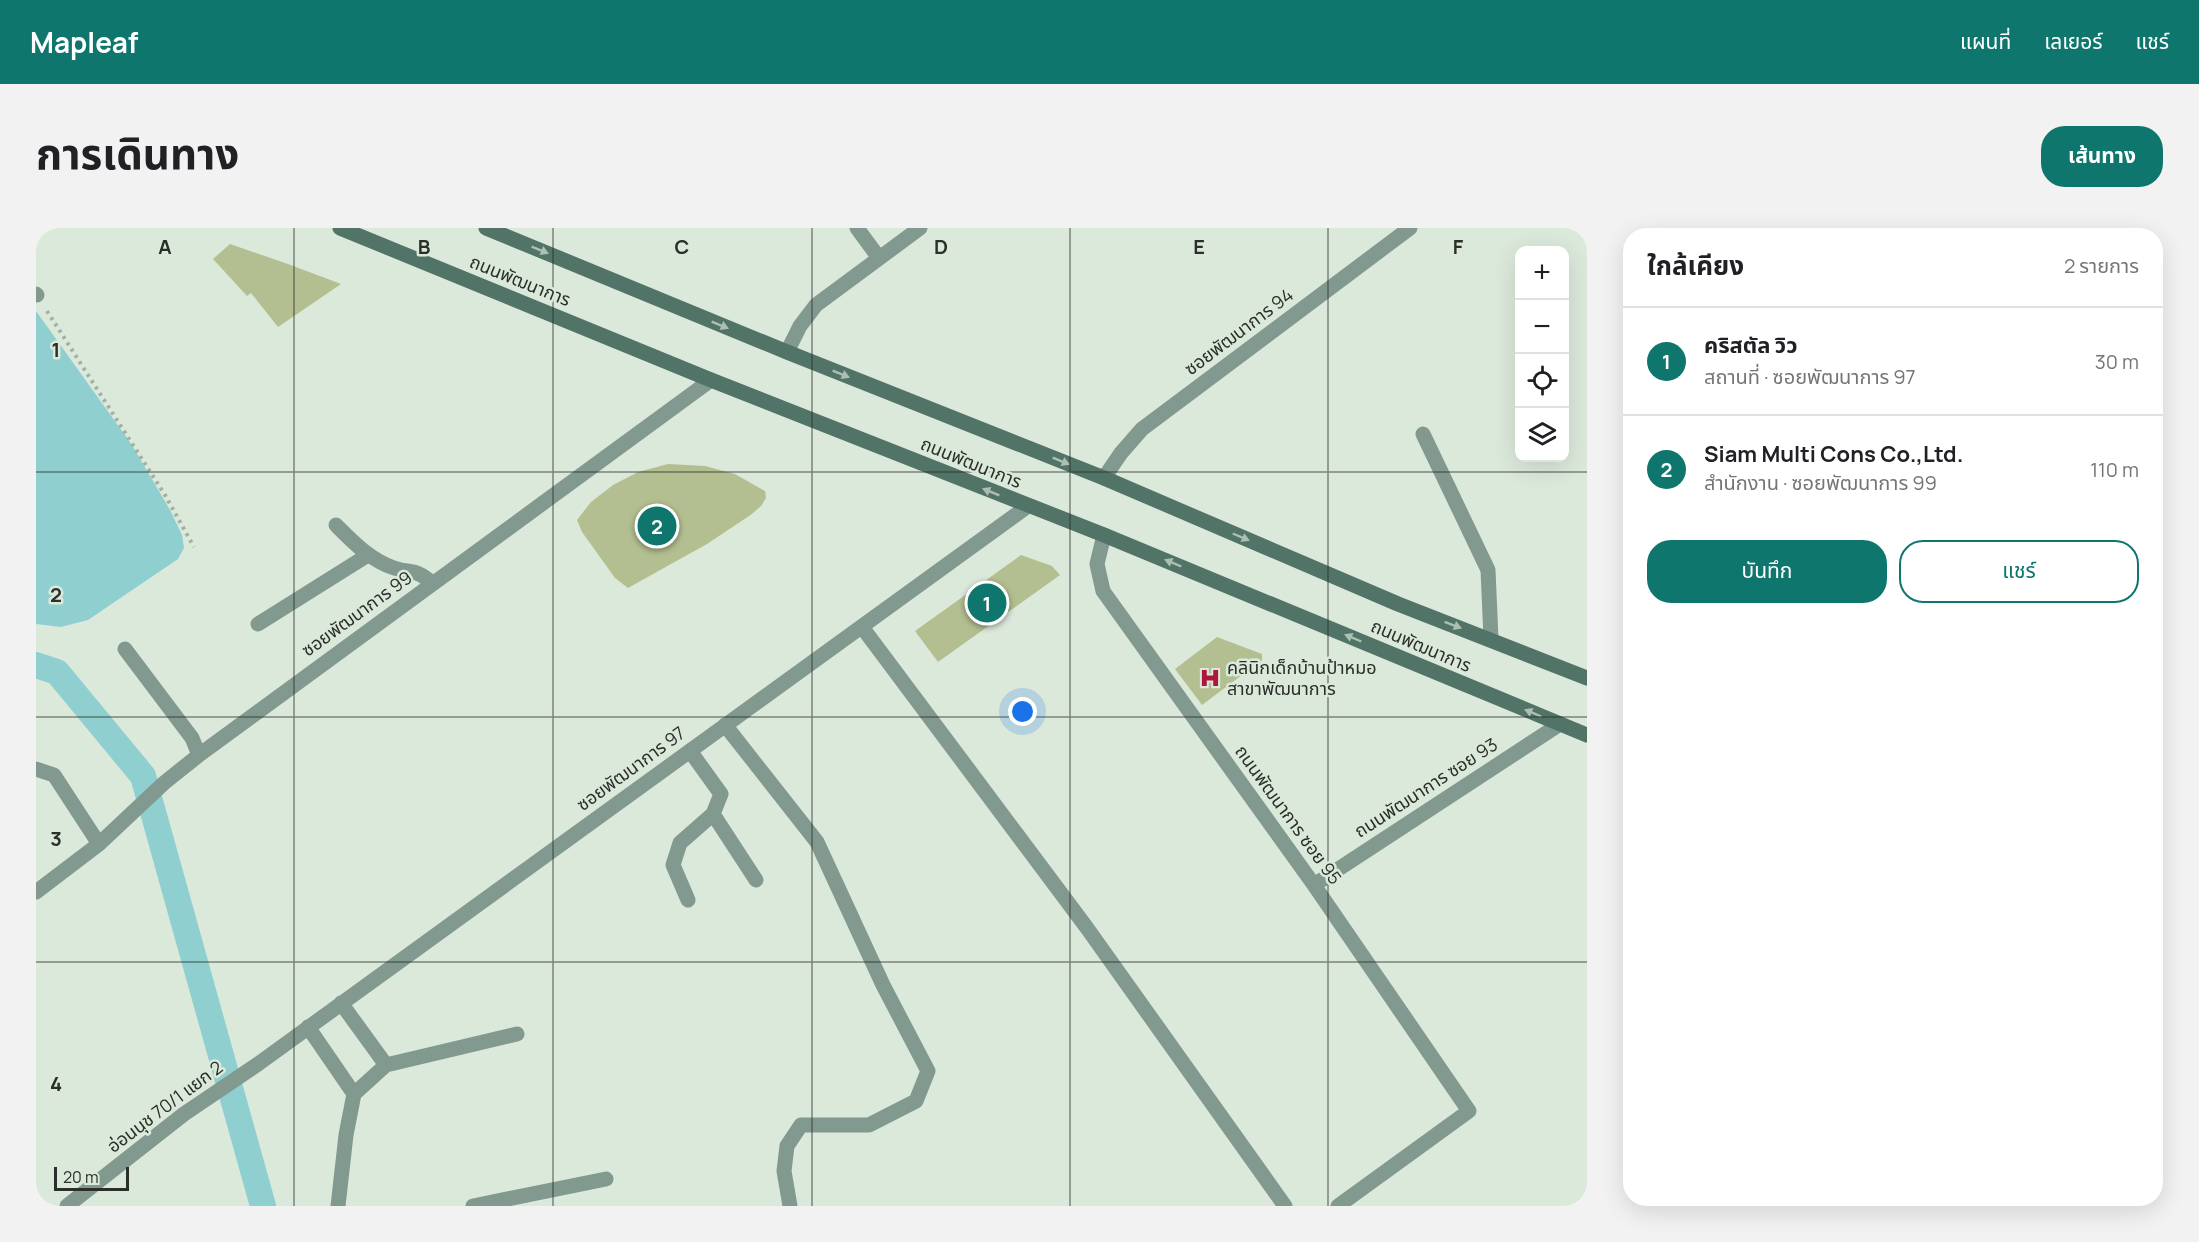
<!DOCTYPE html>
<html lang="th">
<head>
<meta charset="utf-8">
<style>
  :root { --surface:#fff; --page:#f2f2f2; --text:#202124; --muted:#757577; --line:#e0e0e0; --accent:#0f766e }
  body { margin:0; font-family:Manrope,"Noto Sans Thai",sans-serif; background:var(--page); color:var(--text) }
  .controls { position:absolute; right:18px; top:18px; display:grid; overflow:hidden; border-radius:12px; box-shadow:0 6px 24px #0002 }
  .controls button { width:54px; height:54px; display:grid; place-items:center; padding:0; border:0; border-bottom:2px solid var(--line); background:var(--surface); color:var(--text); font:30px sans-serif }
  .scale { position:absolute; left:18px; bottom:15px; width:75px; box-sizing:border-box; padding-left:6px; border:3px solid #2a2f29; border-top:0; font-size:16px; line-height:21px; white-space:nowrap; color:#2a2f29; -webkit-text-stroke:4px #dbe9db; paint-order:stroke }
  .you { position:absolute; left:987px; top:484px; width:21px; height:21px; margin:-15px; border:4px solid #fff; border-radius:50%; background:#1a73e8; box-shadow:0 0 0 9px #1a73e833 }
  .badge { display:grid; place-items:center; width:39px; height:39px; border-radius:50%; background:var(--accent); color:#fff; font-size:20px; font-weight:700 }
  .pin { position:absolute; translate:-50% -50%; border:3px solid #fff; box-shadow:0 2px 6px #0006 }
  .list { margin:0; padding:0; list-style:none }
  h2 { display:flex; justify-content:space-between; align-items:center; height:78px; margin:0; padding:0 24px; font-size:26px }
  h2 small { font-size:20px; font-weight:400; color:var(--muted) }
  .list li { display:grid; grid-template-columns:39px 1fr auto; gap:18px; align-items:center; box-sizing:border-box; height:108px; padding:0 24px; border-top:2px solid var(--line) }
  .list b { display:block; font-size:22px; white-space:nowrap }
  .list p { margin:0; font-size:20px; white-space:nowrap; color:var(--muted) }
  .list em { font-size:20px; font-style:normal; color:var(--muted) }
  .actions { display:flex; gap:12px; padding:18px 24px }
  .actions a { flex:1; padding:14px 0; border:2px solid var(--accent); border-radius:24px; text-align:center; font-size:21px; color:var(--accent) }
  .actions .main { background:var(--accent); color:#fff }
  .icon { flex:none; width:33px; height:33px; fill:none; stroke:currentColor; stroke-width:2; stroke-linecap:round; stroke-linejoin:round }
  .map { position:relative; flex:none; width:1551px; height:978px; overflow:hidden; border-radius:24px }
  header { display:flex; align-items:center; gap:36px; box-sizing:border-box; height:84px; padding:0 30px; background:var(--accent); color:#fff }
  header strong { font-size:28px }
  nav { display:flex; gap:33px; margin-inline-start:auto; font-size:21px }
  .intro { display:flex; align-items:center; justify-content:space-between; box-sizing:border-box; height:144px; padding:0 36px }
  h1 { margin:0; font-size:42px }
  .button { padding:15px 27px; border-radius:24px; background:var(--accent); color:#fff; font-size:21px; font-weight:700 }
  main { display:flex; gap:36px; padding:0 36px }
  aside { flex:1; background:var(--surface); border-radius:24px; box-shadow:0 6px 24px #0002 }
  .map>svg:first-child { display:block }
  .water { fill:#90cfcf }
  .lines { fill:none; stroke-linecap:round; stroke-linejoin:round }
  .canal { stroke:#90cfcf; stroke-width:26 }
  .building { fill:#b4bf91 }
  .path { stroke:#a5b0a4; stroke-width:4; stroke-dasharray:3 4.5; stroke-linecap:butt }
  .lane { stroke:#829990; stroke-width:15 }
  .street { stroke:#829990; stroke-width:15 }
  .secondary { stroke:#527468; stroke-width:15 }
  .oneway { fill:#abc0b3 }
  .grid { fill:none; stroke:#2a2f29; stroke-width:1.5; stroke-opacity:0.55 }
  .labels { text-anchor:middle; stroke-width:5; stroke-linejoin:round; paint-order:stroke }
  .street-label { font-size:18px; fill:#2a2f29; stroke:#dbe9db }
  .poi-label { font-size:18px; fill:#2a2f29; stroke:#dbe9db; text-anchor:start }
  .grid-label { font-size:20px; text-anchor:middle; font-weight:bold; fill:#2a2f29; stroke:#dbe9db; stroke-width:5; stroke-linejoin:round; paint-order:stroke }
</style>
</head>
<body>
<header>
<strong>Mapleaf</strong>
<nav><a>แผนที่</a><a>เลเยอร์</a><a>แชร์</a></nav>
</header>
<div class="intro"><h1>การเดินทาง</h1><a class="button">เส้นทาง</a></div>
<main>
<div class="map">
<svg width="1551" height="978" viewBox="0 0 1551 978">
  <rect width="100%" height="100%" fill="#dbe9db"/>
  <path class="water" d="M0 83 96 217 134 282 146 307 148 320 142 331 52 392 25 399 0 396Z"/>
  <g class="lines">
    <path class="canal" d="M0 437 21 444 107 548 227 978"/>
  </g>
  <path class="building" d="M194 16 252 36 305 56 242 99 215 65 211 68 177 31Z
    M632 236 669 238 699 246 729 263 730 270 725 278 716 286 671 316 592 360 579 350 546 304 541 292 555 274 577 257 602 244Z
    M985 327 1016 338 1024 347 902 434 879 403Z
    M1181 409 1226 426V432L1166 477 1139 441Z"/>
  <g class="lines">
    <path class="path" d="M11 83 129 267 158 319"/>
    <path class="lane" d="M0 66 1 67
      M222 396 332 327
      M677 586 720 652
      M652 672 637 637 644 615 677 586 685 566 654 523"/>
    <path class="street" d="M821 0 843 30
      M751 124 764 98 780 77 884 0
      M1387 206 1452 342 1455 411
      M1068 250 1085 225 1106 201 1374 0
      M300 297C317 314 334 332 358 340 377 346 379 340 396 355
      M1068 307 1061 336 1067 363 1278 657 1433 883 1302 978
      M826 399 1051 700 1249 978
      M89 421 156 510 163 527
      M689 497 781 614 847 757 892 843 880 873 833 897H765L751 918 748 943 754 978
      M0 541 18 547 63 616
      M1278 657 1524 496
      M0 664 63 616 128 555 163 527 675 152
      M305 775 350 837
      M272 799 318 866
      M31 978 148 886 222 836 992 278
      M302 978 310 907 318 866 350 837 481 806
      M437 978 570 951"/>
    <path class="secondary" d="M304 0 675 152 1068 307 1551 507
      M450 0 751 124 1068 250 1362 376 1551 450"/>
  </g>
  <defs><path id="oneway-solid" d="M-6-.8H1V-3.2L6.5 0L1 3.2V.8H-6Z" transform="scale(1.5)"/></defs>
  <g class="oneway">
    <use href="#oneway-solid" transform="translate(504 22) rotate(22)"/>
    <use href="#oneway-solid" transform="translate(684 97) rotate(22)"/>
    <use href="#oneway-solid" transform="translate(805 146) rotate(22)"/>
    <use href="#oneway-solid" transform="translate(1025 233) rotate(22)"/>
    <use href="#oneway-solid" transform="translate(955 264) rotate(-158)"/>
    <use href="#oneway-solid" transform="translate(1205 309) rotate(23)"/>
    <use href="#oneway-solid" transform="translate(1137 335) rotate(-157)"/>
    <use href="#oneway-solid" transform="translate(1417 397) rotate(21)"/>
    <use href="#oneway-solid" transform="translate(1317 410) rotate(-157)"/>
    <use href="#oneway-solid" transform="translate(1497 485) rotate(-157)"/>
  </g>
  <path class="grid" d="M258 0V978M517 0V978M776 0V978M1034 0V978M1292 0V978M0 244H1551M0 489H1551M0 734H1551"/>
  <defs>
    <g id="hospital-bare" transform="scale(1.62)"><path d="M-5-5h3v3.5h4V-5h3V5h-3V1.5h-4V5h-3Z" fill="#ac173e" stroke="#dbe9db" stroke-width="2.5" paint-order="stroke"/></g>
  </defs>
  <g fill-rule="evenodd">
    <use href="#hospital-bare" x="1174" y="450"/>
  </g>
  <g class="labels">
    <g class="street-label">
      <text transform="translate(484 53) rotate(22)" y="6">ถนนพัฒนาการ</text>
      <text transform="translate(1203 104) rotate(-37)" y="6">ซอยพัฒนาการ 94</text>
      <text transform="translate(935 235) rotate(22)" y="6">ถนนพัฒนาการ</text>
      <text transform="translate(321 386) rotate(-36)" y="6">ซอยพัฒนาการ 99</text>
      <text transform="translate(1385 418) rotate(23)" y="6">ถนนพัฒนาการ</text>
      <text transform="translate(595 541) rotate(-36)" y="6">ซอยพัฒนาการ 97</text>
      <text transform="translate(1390 560) rotate(-33)" y="6">ถนนพัฒนาการ ซอย 93</text>
      <text transform="translate(1252 587) rotate(54)" y="6">ถนนพัฒนาการ ซอย 95</text>
      <text transform="translate(129 879) rotate(-37)" y="6">อ่อนนุช 70/1 แยก 2</text>
    </g>
    <g class="poi-label">
      <text x="1191" y="446">คลินิกเด็กบ้านป้าหมอ<tspan x="1191" dy="21">สาขาพัฒนาการ</tspan></text>
    </g>
  </g>
  <g class="grid-label">
    <text x="129" y="26">A</text>
    <text x="388" y="26">B</text>
    <text x="646" y="26">C</text>
    <text x="905" y="26">D</text>
    <text x="1163" y="26">E</text>
    <text x="1422" y="26">F</text>
    <text x="20" y="129">1</text>
    <text x="20" y="374">2</text>
    <text x="20" y="618">3</text>
    <text x="20" y="863">4</text>
  </g>
</svg>
<div class="controls">
<button>+</button>
<button>−</button>
<button><svg class="icon" aria-label="locate" viewBox="0 0 24 24"><circle cx="12" cy="12" r="6"/><path d="M12 2v4M12 18v4M2 12h4M18 12h4"/></svg></button>
<button><svg class="icon" aria-label="layers" viewBox="0 0 24 24"><path d="M12 4l9 5-9 5-9-5zM3 14l9 5 9-5"/></svg></button>
</div>
<div class="scale">20 m</div>
<div class="you"></div>
<div class="pin badge" style="left:951px;top:375px">1</div>
<div class="pin badge" style="left:621px;top:298px">2</div>
</div>
<aside>
<h2>ใกล้เคียง<small>2 รายการ</small></h2>
<ul class="list">
<li><span class="badge">1</span><div><b>คริสตัล วิว</b><p>สถานที่ · ซอยพัฒนาการ 97</p></div><em>30 m</em></li>
<li><span class="badge">2</span><div><b>Siam Multi Cons Co.,Ltd.</b><p>สำนักงาน · ซอยพัฒนาการ 99</p></div><em>110 m</em></li>
</ul>
<div class="actions"><a class="main">บันทึก</a><a>แชร์</a></div>
</aside>
</main>
</body>
</html>
